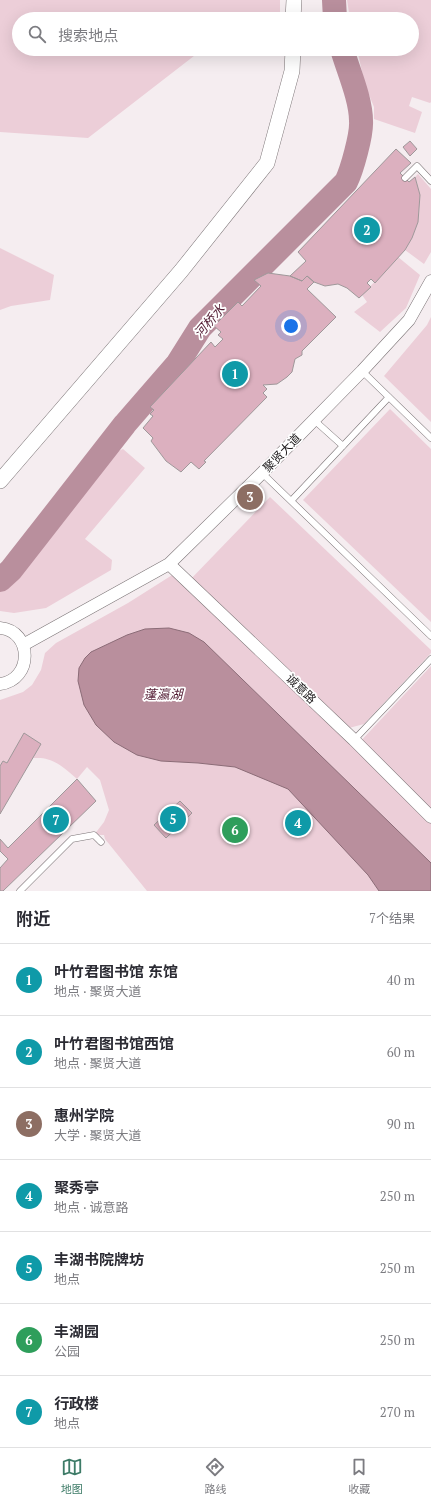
<!DOCTYPE html>
<html lang="zh">
<head>
<meta charset="utf-8">
<style>
  :root { --surface:#fff; --page:#f7f7f7; --text:#2b2b33; --muted:#7c7c81; --line:#e1e1e2; --accent:#3d7b67 }
  body { margin:0; font-family:"PT Serif","Noto Sans SC",serif; background:var(--page); color:var(--text) }
  .you { position:absolute; left:291px; top:326px; width:14px; height:14px; margin:-10px; border:3px solid #fff; border-radius:50%; background:#1a73e8; box-shadow:0 0 0 6px #1a73e833 }
  .badge { display:grid; place-items:center; width:26px; height:26px; border-radius:50%; background:var(--accent); color:#fff; font-size:13px; font-weight:700 }
  .pin { position:absolute; translate:-50% -50%; border:2px solid #fff; box-shadow:0 1px 4px #0006 }
  .list { margin:0; padding:0; list-style:none }
  h2 { display:flex; justify-content:space-between; align-items:center; height:52px; margin:0; padding:0 16px; font-size:17px }
  h2 small { font-size:13px; font-weight:400; color:var(--muted) }
  .list li { display:grid; grid-template-columns:26px 1fr auto; gap:12px; align-items:center; box-sizing:border-box; height:72px; padding:0 16px; border-top:1px solid var(--line) }
  .list b { display:block; font-size:15px; white-space:nowrap }
  .list p { margin:0; font-size:13px; white-space:nowrap; color:var(--muted) }
  .list em { font-size:13px; font-style:normal; color:var(--muted) }
  .icon { flex:none; width:22px; height:22px; fill:none; stroke:currentColor; stroke-width:2; stroke-linecap:round; stroke-linejoin:round }
  .map { position:relative; flex:none; width:431px; height:891px; overflow:hidden }
  .search { position:absolute; background:var(--surface); box-shadow:0 4px 16px #0002; left:12px; right:12px; top:12px; height:44px; display:flex; align-items:center; gap:10px; box-sizing:border-box; padding:0 14px; border-radius:22px; color:var(--muted); font-size:15px }
  .sheet { height:556px; background:var(--surface) }
  nav { display:flex; justify-content:space-around; align-items:center; box-sizing:border-box; height:56px; border-top:1px solid var(--line); background:var(--surface); font-size:11px; color:var(--muted) }
  nav a { display:grid; justify-items:center; gap:2px }
  nav .on { color:var(--accent) }
  .map>svg:first-child { display:block }
  .green { fill:#ecced8 }
  .water { fill:#b98f9d; stroke:#8b6c77 }
  .lines { fill:none; stroke-linecap:round; stroke-linejoin:round }
  .river { stroke:#b98f9d; stroke-width:24 }
  .building { fill:#dcb0bf; stroke:#9f989a }
  .service-casing { stroke:#7b7476; stroke-width:7 }
  .minor-casing { stroke:#7b7476; stroke-width:13 }
  .tertiary-casing { stroke:#7b7476; stroke-width:16 }
  .service { stroke:#fff; stroke-width:6 }
  .minor { stroke:#fff; stroke-width:12 }
  .tertiary { stroke:#fff; stroke-width:15 }
  .labels { text-anchor:middle; stroke-width:3.5; stroke-linejoin:round; paint-order:stroke }
  .street-label { font-size:12px; fill:#1f1c1d; stroke:#fff }
  .water-label { font-size:13px; font-style:italic; fill:#551f36; stroke:#fff }
</style>
</head>
<body>
<div class="map">
<svg width="431" height="891" viewBox="0 0 431 891">
  <rect width="100%" height="100%" fill="#f5edf0"/>
  <path class="green" d="M0 0H280V19H19V49H203L88 138 0 132Z
    M347 0H431V102L430 103 412 97 409 106 422 112 415 133 374 119V107L365 85 357 49H412V19H350Z
    M418 174 431 189V252L424 264 405 250C420 224 423 206 415 177Z
    M0 248 54 275 50 300 11 306 0 310Z
    M398 257 420 275 406 308 380 332 354 312 367 302 362 295Z
    M431 317V422L384 376 427 325Z
    M390 409 431 449V622L303 500Z
    M123 449 145 468 85 539 112 560 111 570 46 608 14 613 0 611V590L25 569 114 453Z
    M270 497 431 650V653L364 724 349 728 358 744 431 666V891H147L105 839 104 835H94L104 822 109 810 100 780 87 767 77 779C49 754 43 755 7 763L3 761 0 766V700L23 692 32 685 41 670 45 653 56 643 128 603 177 572 188 582Z"/>
  <path class="water" d="M169 628 189 633 204 642 431 863V891H379L368 875 288 789 235 767 198 763 161 761 137 755 114 742 96 725 84 705 78 681 79 668 85 658 91 652 127 635 145 629Z"/>
  <g class="lines">
    <path class="river" d="M334 0 335 19
      M0 580 11 570 125 424 178 363 200 328 346 182C352 170 362 134 361 121 361 99 348 70 342 49"/>
  </g>
  <path class="building" d="M410 141 417 149 410 156 403 147Z
    M396 149 411 163 400 173 409 182 415 177 420 195 418 222 412 238 405 250 375 283 371 279 367 283 371 287 359 298 347 288 338 284 325 286 314 282 307 276 302 281 290 276 306 261 298 252Z
    M268 273 290 276 302 281 307 276 314 282 307 289 336 317 302 351V355L295 359 292 372 287 377 277 384 263 385 267 389 263 393 267 397 204 461 206 462 199 469 191 462 181 472 166 461 151 441 153 438 143 428 153 416 150 414 154 410 150 407 211 342 215 347 223 339 218 335 221 332 214 326 238 302 242 306 261 286 254 280Z
    M24 733 41 744 0 814V766L3 761 7 763Z
    M77 779 96 801 3 891H0V868L8 859 0 851V839L8 848Z
    M180 801 192 813 166 838 154 825Z
    M300 814 307 821 304 828 296 830 290 824 292 816Z"/>
  <g class="lines">
    <g class="service-casing">
      <path id="service" d="M405 178 417 166 431 181
        M362 371 431 438
        M314 420 343 446
        M262 473 431 636
        M291 501 389 397
        M354 740 431 659
        M20 891 72 839 94 835 101 842"/>
    </g>
    <g class="minor-casing">
      <path id="minor" d="M169 564 354 740 431 817
        M0 628C33 631 33 680 0 684
        M23 645 169 564 262 473 362 371 409 320 431 281"/>
    </g>
    <g class="tertiary-casing">
      <path id="tertiary" d="M293 19 294 0
        M0 481 181 271 267 163 292 71 293 49"/>
    </g>
    <use href="#service" class="service"/>
    <use href="#minor" class="minor"/>
    <use href="#tertiary" class="tertiary"/>
  </g>
  <g class="labels">
    <g class="street-label">
      <text transform="translate(282 453) rotate(-46)" y="4">聚贤大道</text>
      <text transform="translate(301 689) rotate(44)" y="4">诚意路</text>
    </g>
    <g class="water-label">
      <text transform="translate(209 321) rotate(-49)" y="5">河桥水</text>
      <text x="163" y="699">蓬瀛湖</text>
    </g>
  </g>
</svg>
<div class="you"></div>
<div class="pin badge" style="left:235px;top:374px;background:#0f9aa8">1</div>
<div class="pin badge" style="left:367px;top:230px;background:#0f9aa8">2</div>
<div class="pin badge" style="left:250px;top:497px;background:#8d6e63">3</div>
<div class="pin badge" style="left:298px;top:823px;background:#0f9aa8">4</div>
<div class="pin badge" style="left:173px;top:819px;background:#0f9aa8">5</div>
<div class="pin badge" style="left:235px;top:830px;background:#2e9e5b">6</div>
<div class="pin badge" style="left:56px;top:820px;background:#0f9aa8">7</div>
<div class="search"><svg class="icon" aria-label="search" viewBox="0 0 24 24"><circle cx="10" cy="10" r="6"/><path d="M15 15l6 6"/></svg>搜索地点</div>
</div>
<section class="sheet">
<h2>附近<small>7个结果</small></h2>
<ul class="list">
<li><span class="badge" style="background:#0f9aa8">1</span><div><b>叶竹君图书馆 东馆</b><p>地点 · 聚贤大道</p></div><em>40 m</em></li>
<li><span class="badge" style="background:#0f9aa8">2</span><div><b>叶竹君图书馆西馆</b><p>地点 · 聚贤大道</p></div><em>60 m</em></li>
<li><span class="badge" style="background:#8d6e63">3</span><div><b>惠州学院</b><p>大学 · 聚贤大道</p></div><em>90 m</em></li>
<li><span class="badge" style="background:#0f9aa8">4</span><div><b>聚秀亭</b><p>地点 · 诚意路</p></div><em>250 m</em></li>
<li><span class="badge" style="background:#0f9aa8">5</span><div><b>丰湖书院牌坊</b><p>地点</p></div><em>250 m</em></li>
<li><span class="badge" style="background:#2e9e5b">6</span><div><b>丰湖园</b><p>公园</p></div><em>250 m</em></li>
<li><span class="badge" style="background:#0f9aa8">7</span><div><b>行政楼</b><p>地点</p></div><em>270 m</em></li>
</ul>
</section>
<nav>
<a class="on"><svg class="icon" aria-label="map" viewBox="0 0 24 24"><path d="M3 6l6-2 6 2 6-2v14l-6 2-6-2-6 2zM9 4v14M15 6v14"/></svg>地图</a>
<a><svg class="icon" aria-label="directions" viewBox="0 0 24 24"><path d="M12 3l9 9-9 9-9-9zM9 14v-3h6M13 9l2 2-2 2"/></svg>路线</a>
<a><svg class="icon" aria-label="saved" viewBox="0 0 24 24"><path d="M7 4h10v16l-5-4-5 4z"/></svg>收藏</a>
</nav>
</body>
</html>
